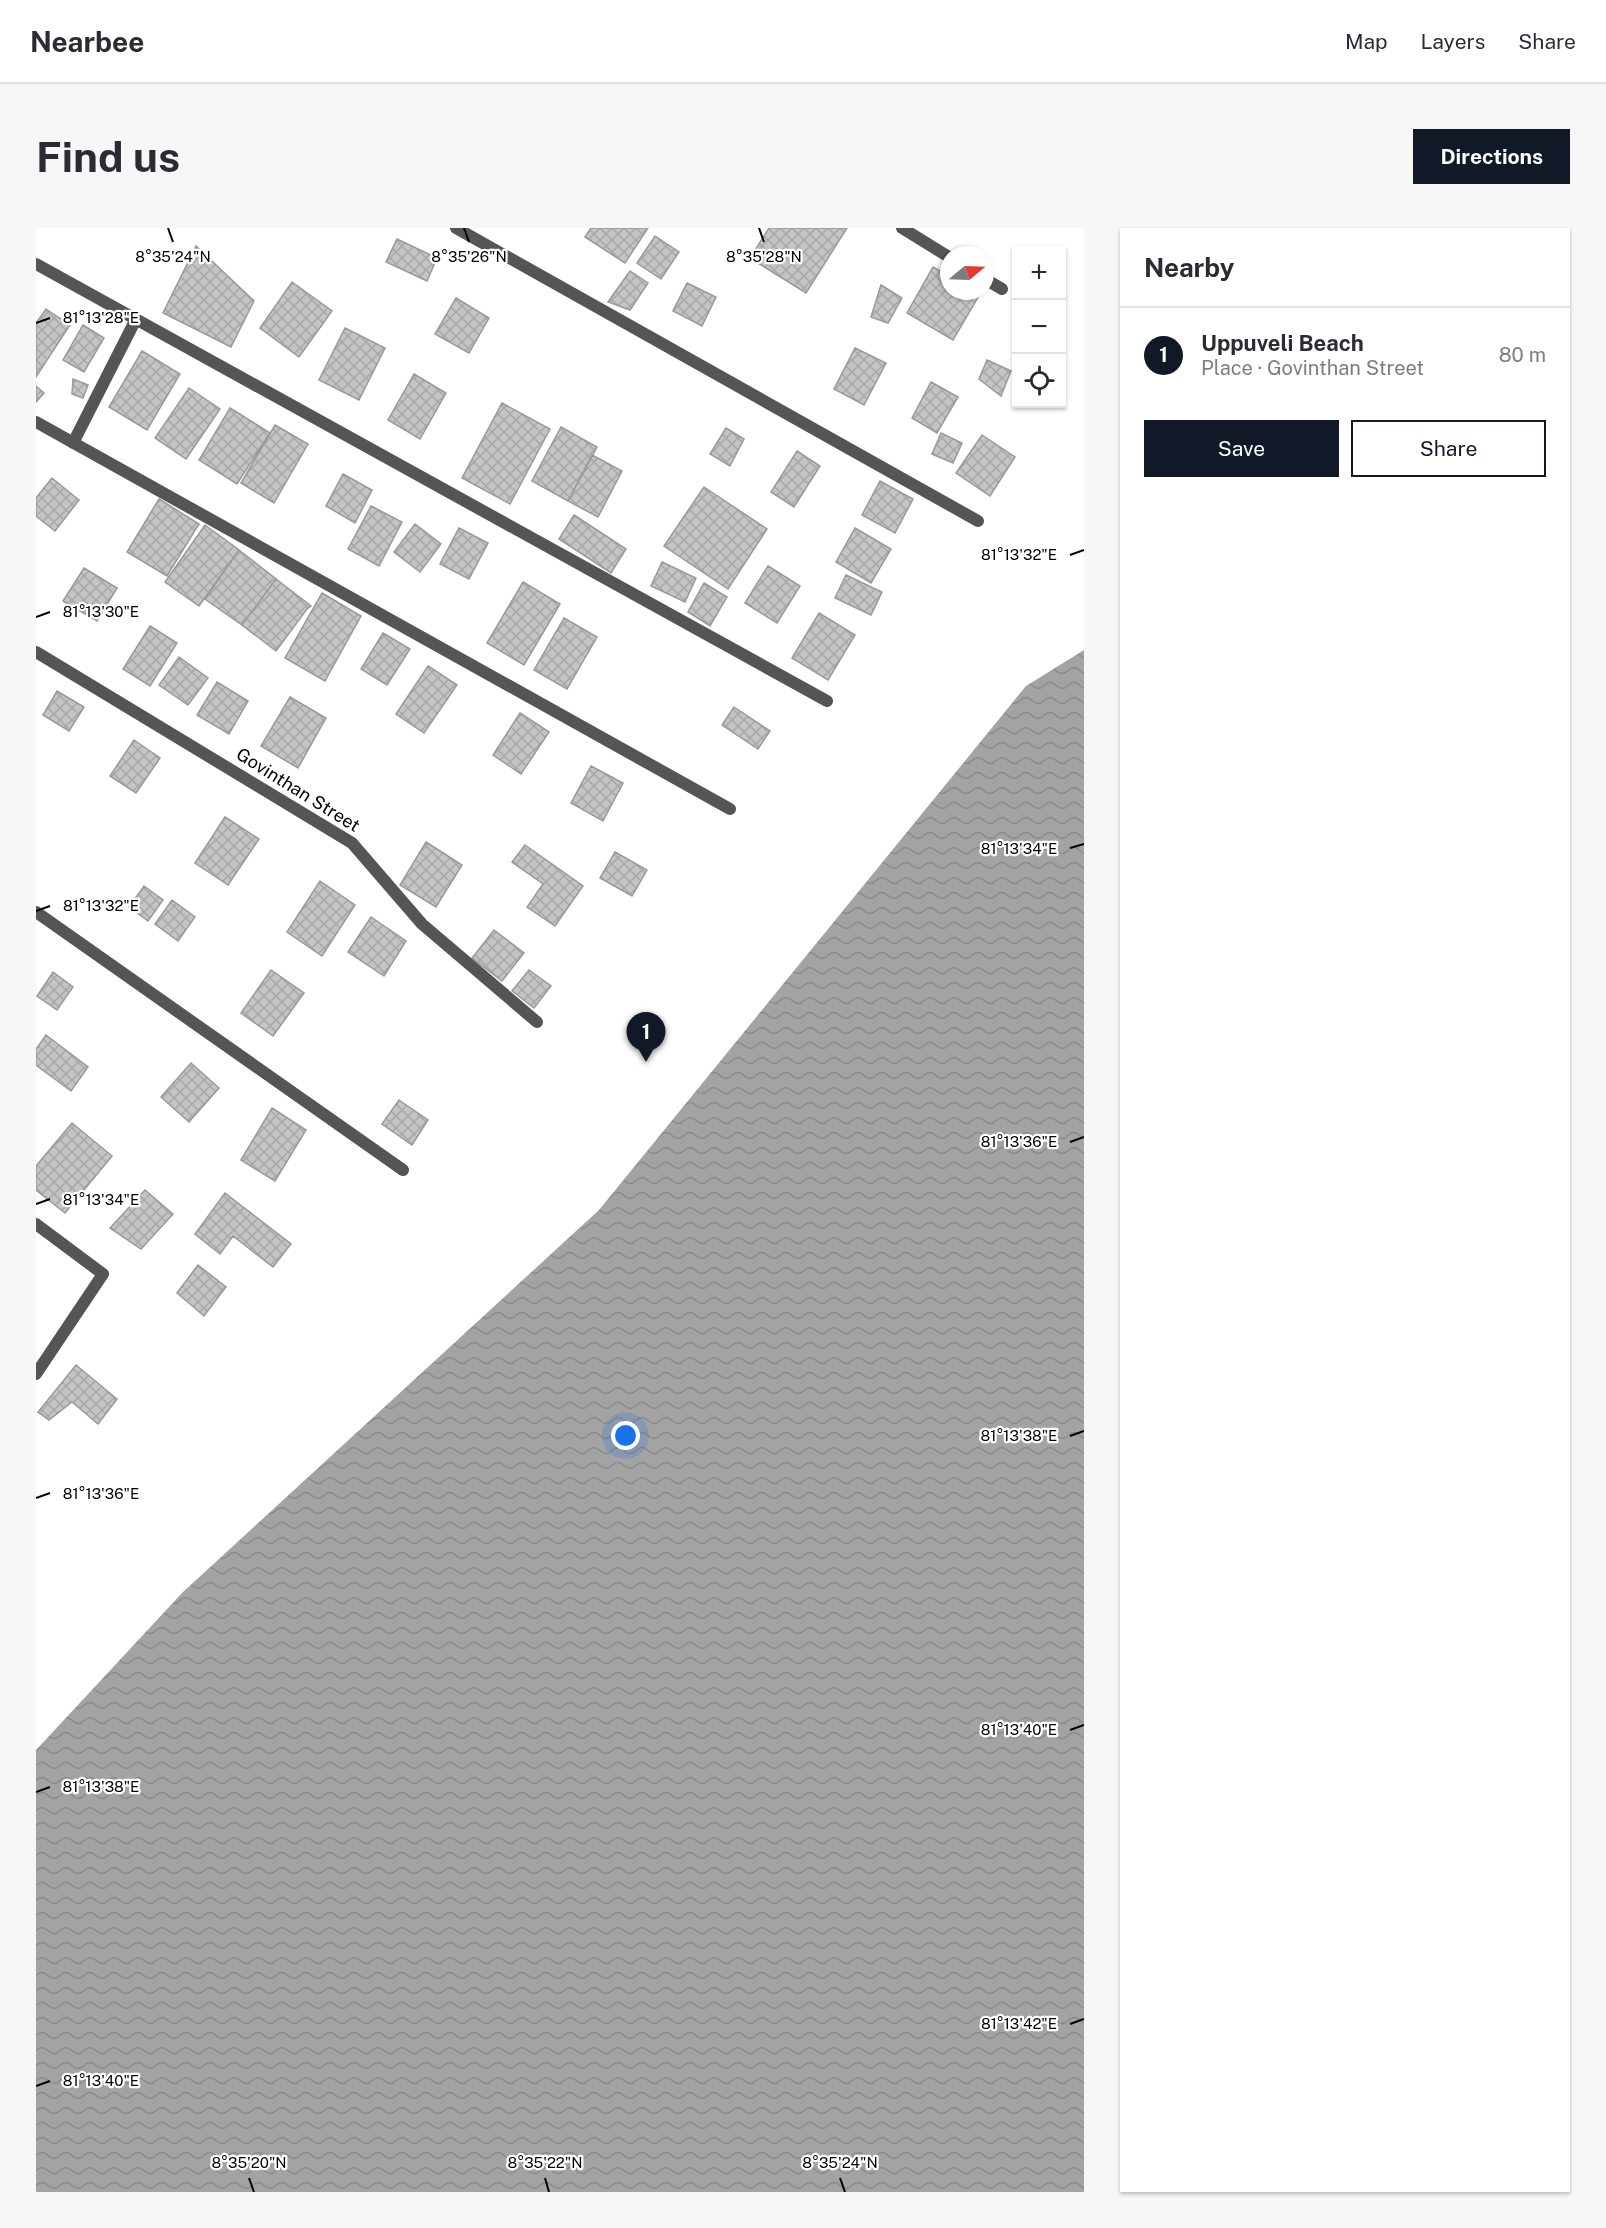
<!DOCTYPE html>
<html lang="en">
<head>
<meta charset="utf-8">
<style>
  :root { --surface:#fff; --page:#f7f7f7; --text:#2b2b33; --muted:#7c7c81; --line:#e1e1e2; --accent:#111827 }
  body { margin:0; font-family:"Public Sans",sans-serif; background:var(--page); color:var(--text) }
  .controls { position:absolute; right:18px; top:18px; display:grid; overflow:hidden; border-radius:0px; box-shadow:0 2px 4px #0004 }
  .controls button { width:54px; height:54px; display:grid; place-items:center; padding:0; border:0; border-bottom:2px solid var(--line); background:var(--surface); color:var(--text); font:30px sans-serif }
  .compass { position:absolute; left:904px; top:18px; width:54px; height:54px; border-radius:50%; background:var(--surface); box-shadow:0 2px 4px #0004; rotate:71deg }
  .you { position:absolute; left:590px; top:1208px; width:21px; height:21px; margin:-15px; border:4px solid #fff; border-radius:50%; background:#1a73e8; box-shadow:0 0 0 9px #1a73e833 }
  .badge { display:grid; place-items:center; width:39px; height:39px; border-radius:50%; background:var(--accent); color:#fff; font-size:20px; font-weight:700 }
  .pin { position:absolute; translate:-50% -50px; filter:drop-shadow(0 2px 3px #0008) }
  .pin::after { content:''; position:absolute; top:32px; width:21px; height:18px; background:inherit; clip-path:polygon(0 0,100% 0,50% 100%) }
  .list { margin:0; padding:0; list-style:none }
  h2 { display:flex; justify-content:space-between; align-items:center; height:78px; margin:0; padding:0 24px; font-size:26px }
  h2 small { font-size:20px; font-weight:400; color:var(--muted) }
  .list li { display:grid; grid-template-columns:39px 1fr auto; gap:18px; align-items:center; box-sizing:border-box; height:96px; padding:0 24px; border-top:2px solid var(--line) }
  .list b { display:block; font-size:22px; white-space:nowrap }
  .list p { margin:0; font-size:20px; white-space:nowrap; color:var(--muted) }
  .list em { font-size:20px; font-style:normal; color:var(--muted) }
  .actions { display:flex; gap:12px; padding:18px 24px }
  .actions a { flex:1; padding:14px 0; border:2px solid var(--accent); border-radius:0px; text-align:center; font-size:21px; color:var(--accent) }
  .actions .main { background:var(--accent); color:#fff }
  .icon { flex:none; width:33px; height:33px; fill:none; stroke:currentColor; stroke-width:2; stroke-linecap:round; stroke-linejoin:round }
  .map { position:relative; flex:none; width:1048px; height:1964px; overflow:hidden; border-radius:0px }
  header { display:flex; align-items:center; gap:36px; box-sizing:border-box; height:84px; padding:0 30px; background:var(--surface); border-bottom:2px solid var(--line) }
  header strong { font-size:28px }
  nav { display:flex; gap:33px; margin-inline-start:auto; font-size:21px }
  .intro { display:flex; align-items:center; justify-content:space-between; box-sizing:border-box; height:144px; padding:0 36px }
  h1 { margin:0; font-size:42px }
  .button { padding:15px 27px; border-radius:0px; background:var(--accent); color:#fff; font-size:21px; font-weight:700 }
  main { display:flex; gap:36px; padding:0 36px }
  aside { flex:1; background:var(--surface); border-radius:0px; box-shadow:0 2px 4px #0004 }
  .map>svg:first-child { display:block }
  .water { fill:url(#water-waves) }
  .building { fill:url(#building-cross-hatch); stroke:#999; stroke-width:1.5 }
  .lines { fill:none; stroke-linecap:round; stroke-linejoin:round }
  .street { stroke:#555; stroke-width:12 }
  .ticks { fill:none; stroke:#000; stroke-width:2 }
  .labels { text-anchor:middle; stroke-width:4.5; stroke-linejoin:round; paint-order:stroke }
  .street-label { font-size:18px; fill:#000; stroke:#fff }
  .ticks-label { font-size:15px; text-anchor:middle; fill:#000; stroke:#fff; stroke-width:4.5; stroke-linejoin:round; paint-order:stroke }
</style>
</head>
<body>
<header>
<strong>Nearbee</strong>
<nav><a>Map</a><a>Layers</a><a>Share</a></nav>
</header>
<div class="intro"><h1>Find us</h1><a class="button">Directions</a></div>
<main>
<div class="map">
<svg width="1048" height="1964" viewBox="0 0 1048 1964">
  <defs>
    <pattern id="water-waves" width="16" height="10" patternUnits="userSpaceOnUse" patternTransform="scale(1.5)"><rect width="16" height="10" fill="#a3a3a3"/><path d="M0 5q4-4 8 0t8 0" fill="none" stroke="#8b8b8b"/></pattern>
    <pattern id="building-cross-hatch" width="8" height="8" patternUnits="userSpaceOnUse" patternTransform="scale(1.5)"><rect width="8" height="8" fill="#c4c4c4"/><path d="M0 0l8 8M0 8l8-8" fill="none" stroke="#a7a7a7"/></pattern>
  </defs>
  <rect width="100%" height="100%" fill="#fff"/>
  <path class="water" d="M1048 422V1964H0V1522L147 1364 563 982 990 458Z"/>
  <path class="building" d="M555 0H612L589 35 549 9Z
    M733 0H811L770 65 714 30Z
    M619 8 643 24 625 51 601 35Z
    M361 11 401 30 391 53 350 34Z
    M160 18 218 73 195 119 127 85Z
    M897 39 913 48V63H939L944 66 917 112 871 85Z
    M594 43 612 55 594 82 572 74Z
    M256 54 296 83 263 129 224 100Z
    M651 55 680 69 666 98 637 83Z
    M845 57 866 70 852 95 835 89Z
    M420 70 453 90 433 125 399 106Z
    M10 81 34 97 0 149V95Z
    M47 97 68 110 48 144 27 132Z
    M309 100 349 120 323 172 283 152Z
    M819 120 850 135 828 177 798 161Z
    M106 123 144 146 111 202 73 179Z
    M951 132 975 143 965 168 943 151Z
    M378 146 410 165 384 211 352 192Z
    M37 151 52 157 47 170 36 166Z
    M895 154 922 169 901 205 876 190Z
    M0 158 8 165 0 174Z
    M153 160 184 181 150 231 119 210Z
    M466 175 514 201 474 276 426 250Z
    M194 180 234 205 201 256 163 232Z
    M239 197 272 216 238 275 205 255Z
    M525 199 561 219 532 273 496 253Z
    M690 200 708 211 694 238 674 226Z
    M905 205 926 215 917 235 896 226Z
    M946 207 979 229 954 268 920 245Z
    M761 223 784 238 758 279 735 264Z
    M556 227 586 243 562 289 532 273Z
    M307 246 336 262 319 295 290 278Z
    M16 250 43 272 19 303 0 288V270Z
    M844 253 877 271 859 305 826 287Z
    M668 259 731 301 692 361 628 318Z
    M123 271 163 296 131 348 91 324Z
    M335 278 366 294 343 338 312 321Z
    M538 287 590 321 575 345 523 311Z
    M379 296 405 316 384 344 358 324Z
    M169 297 203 322 163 378 129 354Z
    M423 300 452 315 433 351 404 336Z
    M819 300 855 321 835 355 800 334Z
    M203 322 240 351 206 397 169 371Z
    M626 334 660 350 649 374 615 358Z
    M732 338 764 358 741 395 709 375Z
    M48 340 81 360 61 393 27 373Z
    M810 347 846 364 835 387 799 370Z
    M240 351 275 378 271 381 240 423 206 397Z
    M487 354 524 376 488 437 451 415Z
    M668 355 691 369 674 398 652 384Z
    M286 365 325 388 289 453 249 430Z
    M783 385 819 407 792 452 756 430Z
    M528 390 561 409 531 461 498 442Z
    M114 398 141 415 114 458 87 441Z
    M347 405 374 421 351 457 325 441Z
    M143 429 172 450 152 477 123 457Z
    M392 438 421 457 388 505 360 486Z
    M181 454 212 473 193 506 161 487Z
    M21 463 48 479 33 503 7 487Z
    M254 469 290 490 262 540 225 518Z
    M698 479 734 503 722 521 686 497Z
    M484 485 513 504 485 546 457 527Z
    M98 512 124 530 100 565 74 548Z
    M555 538 587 555 567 593 535 575Z
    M189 589 223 611 192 657 159 635Z
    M390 614 426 637 400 679 364 657Z
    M489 617 547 658 519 698 491 679 507 656 476 634Z
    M579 624 611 642 596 668 564 650Z
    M284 653 319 677 286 728 251 704Z
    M108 658 127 672 112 693 93 679Z
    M136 672 159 689 142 713 119 696Z
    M335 689 370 713 348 748 312 724Z
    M458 702 488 725 466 753 436 730Z
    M235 742 268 765 237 808 205 785Z
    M493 742 515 758 498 780 476 763Z
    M17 744 37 759 21 782 1 768Z
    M10 807 52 839 35 863 0 837V821Z
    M155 835 183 860 153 894 125 869Z
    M363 872 392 892 376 917 346 896Z
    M236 880 270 902 239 953 205 932Z
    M36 895 76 928 29 985 0 962V938Z
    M109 962 137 986 105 1021 74 1000Z
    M189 965 255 1016 237 1039 197 1008 184 1026 159 1006Z
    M162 1037 190 1059 168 1088 141 1065Z
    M40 1137 81 1171 62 1196 36 1174 13 1192 2 1184Z"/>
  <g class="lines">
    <path class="street" d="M420 0 942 293
      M866 0 913 29
      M0 36 791 473
      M949 51 966 61
      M0 194 694 581
      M37 215 100 91
      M0 424 316 615 386 696 501 794
      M0 684 367 942
      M0 996 67 1046 0 1146"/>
  </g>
  <path class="ticks" d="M132 0 137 14M428 0 433 14M723 0 728 14M0 95 14 90M1034 327 1048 322M0 389 14 384M1034 620 1048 616M0 683 14 678M1034 914 1048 909M0 976 14 971M1034 1208 1048 1203M0 1270 14 1265M1034 1502 1048 1497M0 1564 14 1559M1034 1796 1048 1791M0 1858 14 1853M213 1950 218 1964M509 1950 513 1964M804 1950 809 1964"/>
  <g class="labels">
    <g class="street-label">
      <text transform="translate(262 562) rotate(32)" y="6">Govinthan Street</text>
    </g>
  </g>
  <g class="ticks-label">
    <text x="728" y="34">8°35'28"N</text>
    <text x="137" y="34">8°35'24"N</text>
    <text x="433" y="34">8°35'26"N</text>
    <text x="65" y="95">81°13'28"E</text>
    <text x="983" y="332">81°13'32"E</text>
    <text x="65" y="389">81°13'30"E</text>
    <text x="983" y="626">81°13'34"E</text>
    <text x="65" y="683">81°13'32"E</text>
    <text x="983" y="919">81°13'36"E</text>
    <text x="65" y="977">81°13'34"E</text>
    <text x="983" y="1213">81°13'38"E</text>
    <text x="65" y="1271">81°13'36"E</text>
    <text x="983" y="1507">81°13'40"E</text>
    <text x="65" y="1564">81°13'38"E</text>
    <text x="983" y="1801">81°13'42"E</text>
    <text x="65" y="1858">81°13'40"E</text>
    <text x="213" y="1940">8°35'20"N</text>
    <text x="509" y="1940">8°35'22"N</text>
    <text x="804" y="1940">8°35'24"N</text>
  </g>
</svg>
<div class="controls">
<button>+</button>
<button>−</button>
<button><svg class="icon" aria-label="locate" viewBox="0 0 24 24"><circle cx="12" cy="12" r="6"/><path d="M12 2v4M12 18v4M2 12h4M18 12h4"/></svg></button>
</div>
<svg class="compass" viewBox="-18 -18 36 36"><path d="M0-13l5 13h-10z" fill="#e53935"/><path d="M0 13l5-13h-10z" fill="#7c7c81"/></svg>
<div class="you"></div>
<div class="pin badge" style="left:610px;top:834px">1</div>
</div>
<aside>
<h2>Nearby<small></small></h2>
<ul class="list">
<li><span class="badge">1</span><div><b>Uppuveli Beach</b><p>Place · Govinthan Street</p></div><em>80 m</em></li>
</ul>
<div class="actions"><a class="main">Save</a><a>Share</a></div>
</aside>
</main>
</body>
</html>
